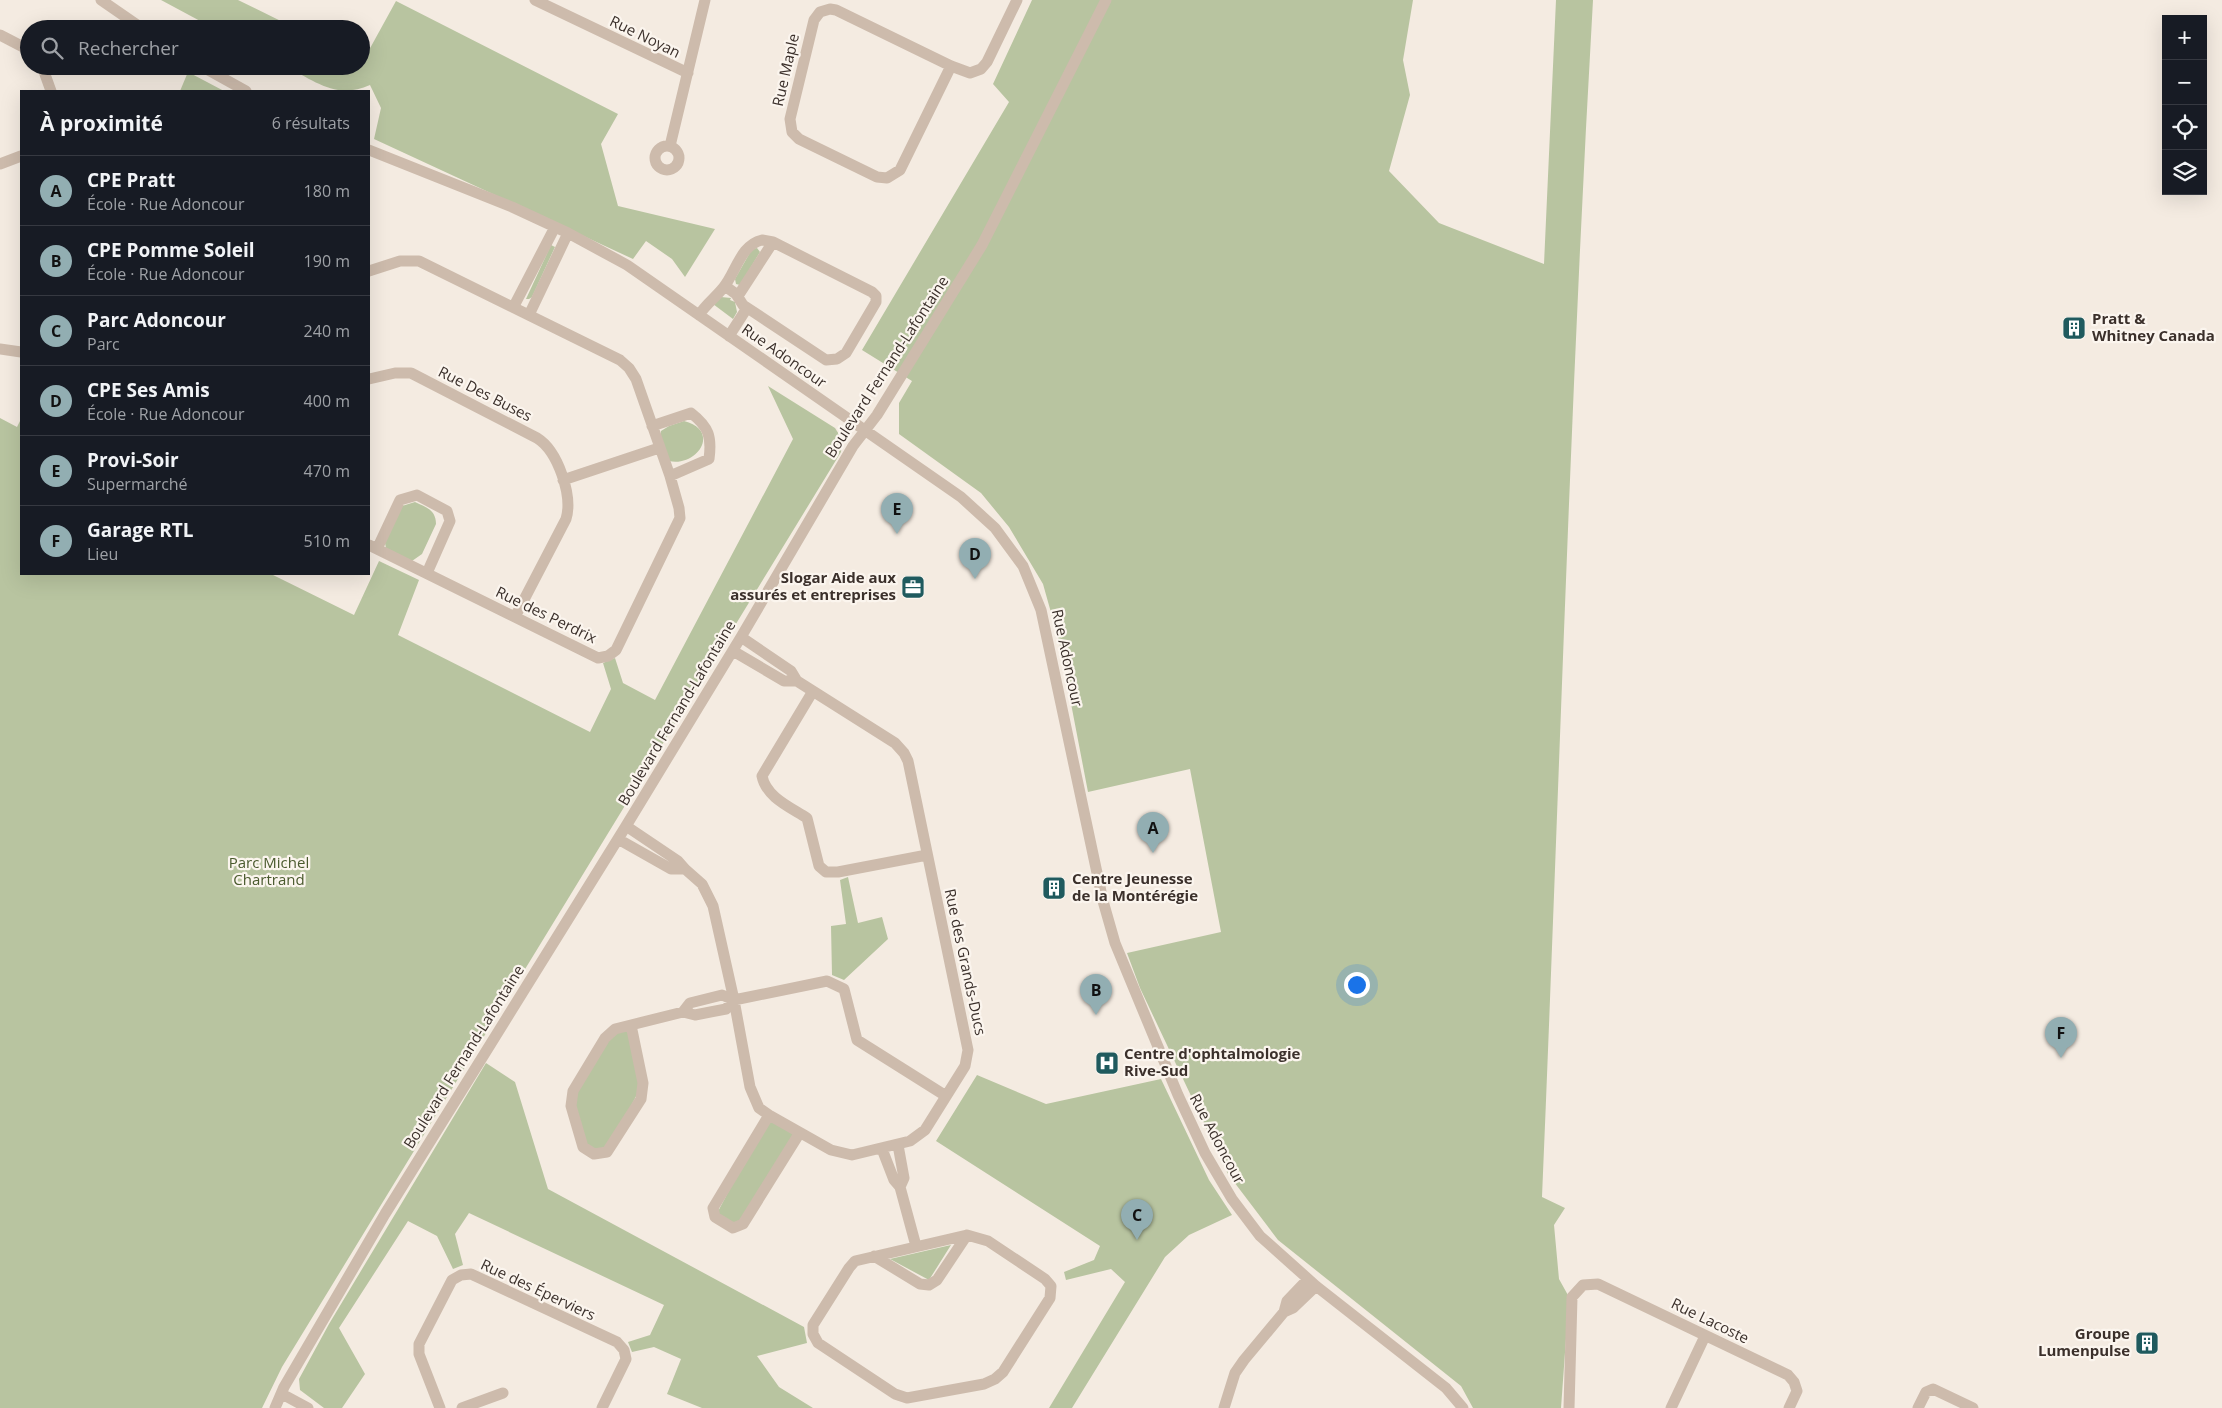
<!DOCTYPE html>
<html lang="fr">
<head>
<meta charset="utf-8">
<style>
  :root { --surface:#171b24; --page:#20242c; --text:#f1f3f6; --muted:#9ea1a6; --line:#363941; --accent:#92aeb2 }
  body { margin:0; font-family:"Open Sans",sans-serif; background:var(--page); color:var(--text) }
  .controls { position:absolute; right:15px; top:15px; display:grid; overflow:hidden; border-radius:0px; box-shadow:0 5px 20px #0002 }
  .controls button { width:45px; height:45px; display:grid; place-items:center; padding:0; border:0; border-bottom:1px solid var(--line); background:var(--surface); color:var(--text); font:25px sans-serif }
  .you { position:absolute; left:1356px; top:984px; width:18px; height:18px; margin:-12px; border:4px solid #fff; border-radius:50%; background:#1a73e8; box-shadow:0 0 0 8px #1a73e833 }
  .badge { display:grid; place-items:center; width:32px; height:32px; border-radius:50%; background:var(--accent); color:#111; font-size:16px; font-weight:700 }
  .pin { position:absolute; translate:-50% -41px; filter:drop-shadow(0 1px 2px #0008) }
  .pin::after { content:''; position:absolute; top:26px; width:18px; height:15px; background:inherit; clip-path:polygon(0 0,100% 0,50% 100%) }
  .list { margin:0; padding:0; list-style:none }
  h2 { display:flex; justify-content:space-between; align-items:center; height:65px; margin:0; padding:0 20px; font-size:21px }
  h2 small { font-size:16px; font-weight:400; color:var(--muted) }
  .list li { display:grid; grid-template-columns:32px 1fr auto; gap:15px; align-items:center; box-sizing:border-box; height:70px; padding:0 20px; border-top:1px solid var(--line) }
  .list b { display:block; font-size:19px; white-space:nowrap }
  .list p { margin:0; font-size:16px; white-space:nowrap; color:var(--muted) }
  .list em { font-size:16px; font-style:normal; color:var(--muted) }
  .icon { flex:none; width:28px; height:28px; fill:none; stroke:currentColor; stroke-width:2; stroke-linecap:round; stroke-linejoin:round }
  .map { position:relative; flex:none; width:2222px; height:1408px; overflow:hidden }
  .search { position:absolute; background:var(--surface); box-shadow:0 5px 20px #0002; left:20px; top:20px; width:350px; height:55px; display:flex; align-items:center; gap:12px; box-sizing:border-box; padding:0 18px; border-radius:28px; color:var(--muted); font-size:19px }
  .panel { position:absolute; background:var(--surface); box-shadow:0 5px 20px #0002; left:20px; top:90px; width:350px; height:485px; border-radius:0px }
  .map>svg:first-child { display:block }
  .green { fill:#b8c4a0 }
  .lines { fill:none; stroke-linecap:round; stroke-linejoin:round }
  .minor { stroke:#cdbbac; stroke-width:11 }
  .labels { text-anchor:middle; stroke-width:4.5; stroke-linejoin:round; paint-order:stroke }
  .street-label { font-size:15px; fill:#3b302b; stroke:#fbf5ee }
  .poi-label { font-size:15px; font-weight:bold; fill:#3b302b; stroke:#fbf5ee; text-anchor:start }
  .park-label { font-size:15px; fill:#4a5a2e; stroke:#fbf5ee }
</style>
</head>
<body>
<div class="map">
<svg width="2222" height="1408" viewBox="0 0 2222 1408">
  <rect width="100%" height="100%" fill="#f4ebe1"/>
  <path class="green" d="M161 0H238L297 29H215Z
    M1032 0H1413L1403 60 1410 95 1389 171 1439 223 1544 264 1556 0H1593C1570 399 1559 798 1542 1197L1565 1208 1554 1225 1559 1279 1569 1297 1561 1408H1473L1461 1386 1278 1240 1228 1174 1140 988 1127 953 1221 932 1190 769 1088 792 1059 641 1043 584 1009 527 981 493 899 434V403L912 381 862 350 1009 102 993 84Z
    M396 1 618 114 601 144 618 206 715 229 685 277 672 259 646 241 633 259 374 139 381 108 370 85C336 100 315 81 285 66H361V60L363 61Z
    M188 72 224 91H180Z
    M551 245 555 247 532 297 529 299H526Z
    M757 248 760 252 740 285 736 284 735 279 752 249Z
    M721 297 731 298 730 300 735 302 737 312 733 319 713 304Z
    M768 386 835 428 842 439 841 452 282 1367 262 1408H0V418L17 427 21 419V574H271L354 615 379 561 419 580 398 635 590 732 611 689 603 663 615 658 623 683 655 700 793 439Z
    M684 421C721 430 698 467 669 461L660 441 661 431 669 426Z
    M415 502C426 507 436 510 436 524L422 554 412 561 386 548 385 543 402 506Z
    M848 877 858 923 882 917 888 939 844 980 832 975 831 926 846 924 840 880Z
    M631 1025 643 1083 607 1152 583 1147 573 1091 605 1038Z
    M486 1063 515 1082 548 1189 804 1327 807 1343 757 1356 779 1387 813 1408H702L667 1394 681 1359 654 1347 632 1352 628 1342 650 1335 664 1305 469 1213 455 1234 463 1265 453 1269 437 1236 408 1221 339 1328 365 1374 342 1408H324L300 1390 299 1379 329 1324Z
    M977 1075 1046 1104 1161 1079 1209 1180 1232 1215 1189 1235 1165 1257 1072 1408H1049L1125 1282 1111 1269 1066 1280 1064 1272 1094 1260 1100 1246 936 1141Z
    M769 1115 799 1134 743 1224 733 1228 715 1217Z
    M951 1245 929 1280 890 1259Z"/>
  <g class="lines">
    <path class="minor" d="M101 0 143 29
      M535 0 688 73
      M0 35 29 50
      M42 66 51 91
      M201 66 246 91
      M951 66 900 170 887 178 877 177 799 139 792 132 790 119 814 20 820 12 830 9 836 10 951 66 970 73 981 69 987 62 1017 0
      M655 158a12 12 0 1 1 24 0a12 12 0 1 1-24 0Z
      M670 146 705 0
      M369 150 512 207 568 233 627 265 961 497 995 528 1023 566 1041 610 1103 901 1115 943 1178 1095 1205 1153 1232 1199 1260 1236 1316 1286 1446 1388 1463 1408
      M0 164 21 156
      M369 271 400 261H419L620 360 629 368 636 379 670 476 679 508 680 518 616 650 608 656 598 658 369 545
      M738 296 773 242
      M514 306 555 227
      M529 315 568 233
      M699 315C706 304 715 298 723 288 736 273 740 245 762 240L773 242 872 292 876 296V302L846 353 837 359 826 360 743 305 736 294 725 286
      M729 336 747 308
      M0 349 21 352
      M369 379 395 373H411L537 438C558 451 573 496 566 519L515 617
      M652 426 691 413C709 427 712 437 709 459L670 476
      M563 480 659 448
      M377 549 400 500 417 495 447 511 450 521 427 573
      M733 651 784 681H797
      M813 691 762 776C766 797 790 807 807 818L819 866 826 872H838L927 855
      M626 826 678 861 685 869 702 884 713 906 734 1000 750 1087 759 1108 769 1115 831 1150 852 1155 910 1141 925 1130 965 1066 968 1050 908 761 904 753 895 743 797 681 791 671 741 637
      M618 839 671 869H685
      M683 1012 690 1003 722 995 734 1000 827 981 844 989 857 1040 946 1096
      M631 1025 643 1083 641 1099 607 1152 594 1154 583 1147 571 1106 573 1091 605 1038 615 1029Z
      M631 1025 683 1012 695 1015 726 1009 734 1000
      M769 1115 713 1208 715 1217 733 1228 743 1224 799 1134
      M882 1149 894 1180 900 1187 904 1178 898 1145
      M900 1187 916 1246
      M967 1235 988 1241 1045 1279 1051 1286 1050 1298 1003 1372 995 1379 984 1384 907 1398 895 1394 818 1343 813 1334V1325L849 1268 855 1261Z
      M874 1256 920 1284 929 1285 937 1280 967 1235
      M1284 1312 1287 1301 1308 1279
      M282 1394 308 1408
      M275 1408 284 1387 385 1214 626 826 741 637 853 446 877 415 982 245 1106 0
      M440 1408 419 1354V1344L452 1280 461 1275 471 1274 617 1342 624 1350 626 1359 602 1408
      M462 1408 503 1393
      M1224 1408 1235 1373 1244 1360 1284 1312 1293 1308 1316 1286
      M1569 1408 1572 1297 1583 1285 1598 1284 1788 1375 1794 1382 1797 1391 1789 1408
      M1671 1408 1705 1336
      M1918 1408 1926 1392 1933 1389 1973 1408"/>
  </g>
  <defs>
    <g id="building-square" transform="scale(1.25)"><rect x="-9" y="-9" width="18" height="18" rx="4" fill="#1f5a5e" stroke="#fbf5ee"/><path d="M-4-6H4V6H1V3H-1V6H-4ZM-2.5-4.3h1.7v1.8h-1.7ZM.8-4.3h1.7v1.8H.8ZM-2.5-1h1.7V.8h-1.7ZM.8-1h1.7V.8H.8Z" fill="#fff"/></g>
    <g id="office-square" transform="scale(1.25)"><rect x="-9" y="-9" width="18" height="18" rx="4" fill="#1f5a5e" stroke="#fbf5ee"/><path d="M-6-3h4V-5.5h4V-3h4V5H-6ZM-1-4.5V-3h2v-1.5ZM-6 0V1H6V0Z" fill="#fff"/></g>
    <g id="hospital-square" transform="scale(1.25)"><rect x="-9" y="-9" width="18" height="18" rx="4" fill="#1f5a5e" stroke="#fbf5ee"/><path d="M-5-5h3v3.5h4V-5h3V5h-3V1.5h-4V5h-3Z" fill="#fff"/></g>
  </defs>
  <g fill-rule="evenodd">
    <use href="#building-square" x="2074" y="328"/>
    <use href="#office-square" x="913" y="587"/>
    <use href="#building-square" x="1054" y="888"/>
    <use href="#hospital-square" x="1107" y="1063"/>
    <use href="#building-square" x="2147" y="1343"/>
  </g>
  <g class="labels">
    <g class="street-label">
      <text transform="translate(645 37) rotate(26)" y="5">Rue Noyan</text>
      <text transform="translate(786 70) rotate(-77)" y="5">Rue Maple</text>
      <text transform="translate(784 356) rotate(35)" y="5">Rue Adoncour</text>
      <text transform="translate(887 367) rotate(-57)" y="5">Boulevard Fernand-Lafontaine</text>
      <text transform="translate(485 394) rotate(27)" y="5">Rue Des Buses</text>
      <text transform="translate(546 615) rotate(26)" y="5">Rue des Perdrix</text>
      <text transform="translate(1067 658) rotate(78)" y="5">Rue Adoncour</text>
      <text transform="translate(677 713) rotate(-59)" y="5">Boulevard Fernand-Lafontaine</text>
      <text transform="translate(965 962) rotate(78)" y="5">Rue des Grands-Ducs</text>
      <text transform="translate(464 1057) rotate(-58)" y="5">Boulevard Fernand-Lafontaine</text>
      <text transform="translate(1217 1139) rotate(62)" y="5">Rue Adoncour</text>
      <text transform="translate(538 1290) rotate(25)" y="5">Rue des Éperviers</text>
      <text transform="translate(1710 1321) rotate(26)" y="5">Rue Lacoste</text>
    </g>
    <g class="poi-label">
      <text x="2092" y="324">Pratt &amp;<tspan x="2092" dy="17">Whitney Canada</tspan></text>
      <text x="896" y="583" text-anchor="end">Slogar Aide aux<tspan x="896" dy="17">assurés et entreprises</tspan></text>
      <text x="1072" y="884">Centre Jeunesse<tspan x="1072" dy="17">de la Montérégie</tspan></text>
      <text x="1124" y="1059">Centre d'ophtalmologie<tspan x="1124" dy="17">Rive-Sud</tspan></text>
      <text x="2130" y="1339" text-anchor="end">Groupe<tspan x="2130" dy="17">Lumenpulse</tspan></text>
    </g>
    <g class="park-label">
      <text x="269" y="868">Parc Michel<tspan x="269" dy="17">Chartrand</tspan></text>
    </g>
  </g>
</svg>
<div class="controls">
<button>+</button>
<button>−</button>
<button><svg class="icon" aria-label="locate" viewBox="0 0 24 24"><circle cx="12" cy="12" r="6"/><path d="M12 2v4M12 18v4M2 12h4M18 12h4"/></svg></button>
<button><svg class="icon" aria-label="layers" viewBox="0 0 24 24"><path d="M12 4l9 5-9 5-9-5zM3 14l9 5 9-5"/></svg></button>
</div>
<div class="you"></div>
<div class="pin badge" style="left:1153px;top:853px">A</div>
<div class="pin badge" style="left:1096px;top:1015px">B</div>
<div class="pin badge" style="left:1137px;top:1240px">C</div>
<div class="pin badge" style="left:975px;top:579px">D</div>
<div class="pin badge" style="left:897px;top:534px">E</div>
<div class="pin badge" style="left:2061px;top:1058px">F</div>
<div class="search"><svg class="icon" aria-label="search" viewBox="0 0 24 24"><circle cx="10" cy="10" r="6"/><path d="M15 15l6 6"/></svg>Rechercher</div>
<section class="panel">
<h2>À proximité<small>6 résultats</small></h2>
<ul class="list">
<li><span class="badge">A</span><div><b>CPE Pratt</b><p>École · Rue Adoncour</p></div><em>180 m</em></li>
<li><span class="badge">B</span><div><b>CPE Pomme Soleil</b><p>École · Rue Adoncour</p></div><em>190 m</em></li>
<li><span class="badge">C</span><div><b>Parc Adoncour</b><p>Parc</p></div><em>240 m</em></li>
<li><span class="badge">D</span><div><b>CPE Ses Amis</b><p>École · Rue Adoncour</p></div><em>400 m</em></li>
<li><span class="badge">E</span><div><b>Provi-Soir</b><p>Supermarché</p></div><em>470 m</em></li>
<li><span class="badge">F</span><div><b>Garage RTL</b><p>Lieu</p></div><em>510 m</em></li>
</ul>
</section>
</div>
</body>
</html>
